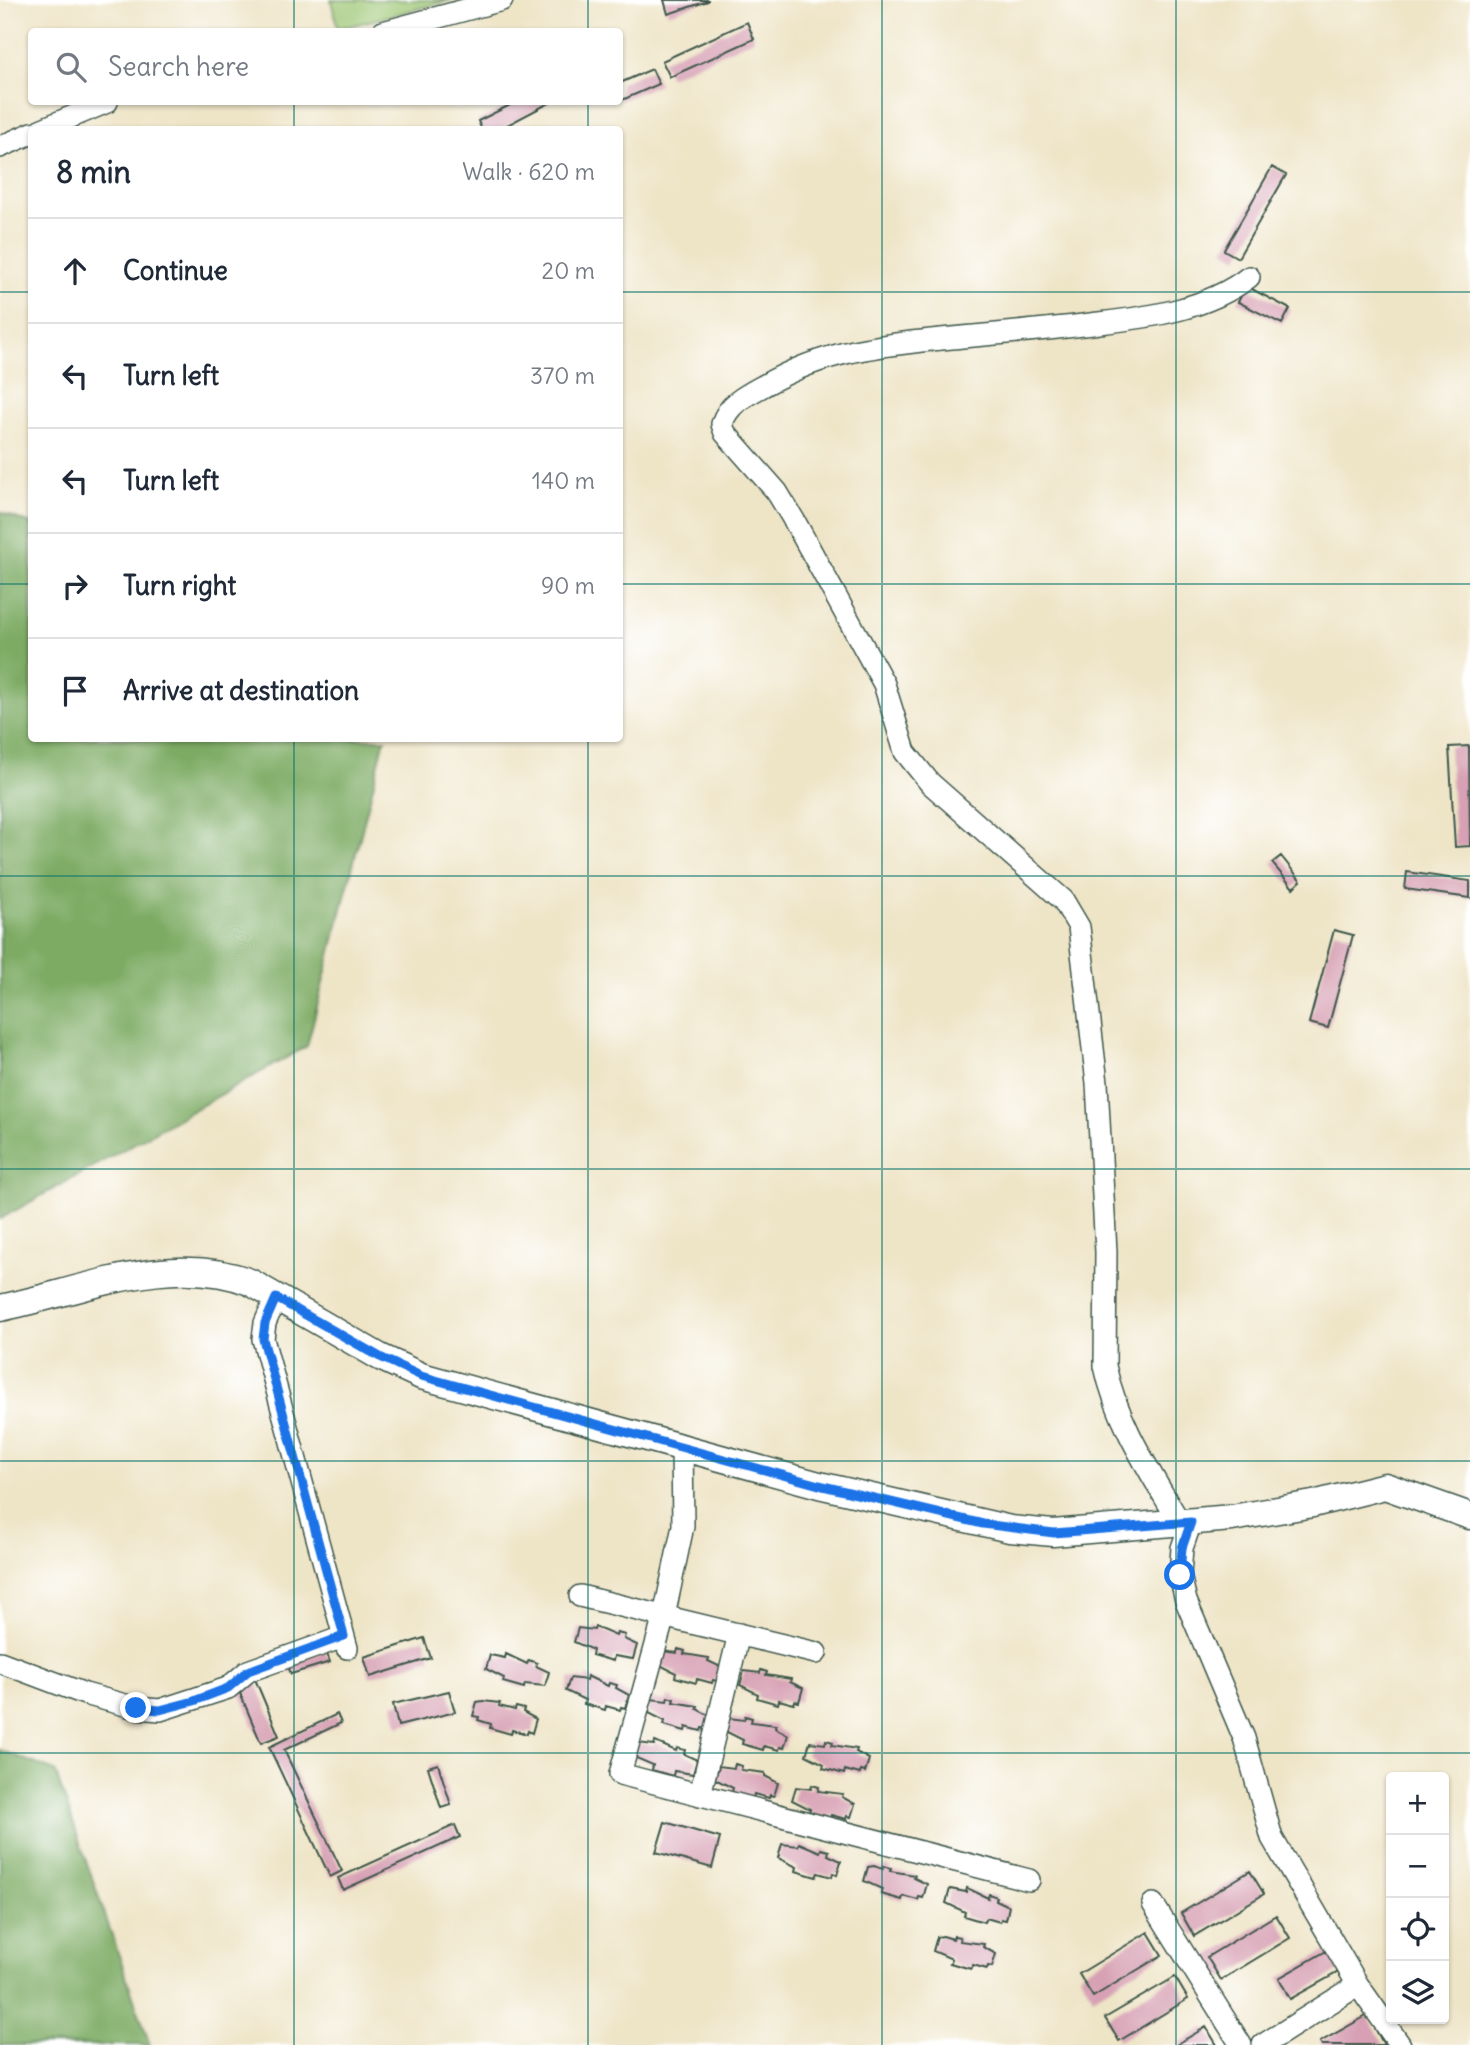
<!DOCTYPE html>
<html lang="en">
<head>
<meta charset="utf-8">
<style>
  :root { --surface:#fff; --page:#f2f2f3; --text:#1f2937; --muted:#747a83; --line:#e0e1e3 }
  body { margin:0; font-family:Delius,sans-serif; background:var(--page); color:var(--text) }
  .controls { position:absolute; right:21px; bottom:21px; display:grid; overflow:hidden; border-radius:7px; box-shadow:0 2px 5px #0004 }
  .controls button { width:63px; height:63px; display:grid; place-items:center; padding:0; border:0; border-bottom:2px solid var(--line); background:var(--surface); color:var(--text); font:35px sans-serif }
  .stop { position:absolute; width:21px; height:21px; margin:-16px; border:5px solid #1a73e8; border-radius:50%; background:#fff }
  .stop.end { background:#1a73e8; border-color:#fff; box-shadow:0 2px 7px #0008 }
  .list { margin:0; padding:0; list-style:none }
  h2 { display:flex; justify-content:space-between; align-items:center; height:91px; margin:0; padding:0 28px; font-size:30px }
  h2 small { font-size:23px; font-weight:400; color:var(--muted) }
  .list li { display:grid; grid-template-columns:46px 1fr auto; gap:21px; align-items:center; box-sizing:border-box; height:105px; padding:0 28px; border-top:2px solid var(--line) }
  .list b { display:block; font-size:26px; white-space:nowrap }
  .list em { font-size:23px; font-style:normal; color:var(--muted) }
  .icon { flex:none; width:38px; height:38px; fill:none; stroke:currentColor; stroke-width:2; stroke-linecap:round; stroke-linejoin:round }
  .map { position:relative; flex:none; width:1470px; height:2045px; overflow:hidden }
  .search { position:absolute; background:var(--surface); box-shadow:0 2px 5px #0004; left:28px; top:28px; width:595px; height:77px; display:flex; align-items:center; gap:18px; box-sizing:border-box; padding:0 24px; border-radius:7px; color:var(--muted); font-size:26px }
  .panel { position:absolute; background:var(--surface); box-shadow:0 2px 5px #0004; left:28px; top:126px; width:595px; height:616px; border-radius:7px }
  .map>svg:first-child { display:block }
  .green { fill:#9cc672; stroke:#5e8253; stroke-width:2 }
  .forest { fill:#7dab64; stroke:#4e744c; stroke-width:2 }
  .building { fill:#d7a0b4 }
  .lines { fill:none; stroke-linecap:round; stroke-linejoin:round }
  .minor-casing { stroke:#3e564a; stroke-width:24 }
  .tertiary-casing { stroke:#3e564a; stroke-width:29 }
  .minor { stroke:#fff; stroke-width:21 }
  .tertiary { stroke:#fff; stroke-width:26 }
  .route { stroke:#1a73e8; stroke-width:9 }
  .grid { fill:none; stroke:#0f766e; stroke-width:2; stroke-opacity:0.55 }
</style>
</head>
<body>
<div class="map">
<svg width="1470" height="2045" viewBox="0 0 1470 2045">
  <rect width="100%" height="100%" fill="#fff"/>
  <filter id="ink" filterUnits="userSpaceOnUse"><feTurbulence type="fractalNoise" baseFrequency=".0143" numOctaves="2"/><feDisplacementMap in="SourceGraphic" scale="14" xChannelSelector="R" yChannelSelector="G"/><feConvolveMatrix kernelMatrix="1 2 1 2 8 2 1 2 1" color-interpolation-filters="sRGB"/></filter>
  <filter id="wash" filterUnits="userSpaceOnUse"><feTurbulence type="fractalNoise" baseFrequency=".00686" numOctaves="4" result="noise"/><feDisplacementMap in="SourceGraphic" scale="28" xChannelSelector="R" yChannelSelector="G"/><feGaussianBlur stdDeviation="1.57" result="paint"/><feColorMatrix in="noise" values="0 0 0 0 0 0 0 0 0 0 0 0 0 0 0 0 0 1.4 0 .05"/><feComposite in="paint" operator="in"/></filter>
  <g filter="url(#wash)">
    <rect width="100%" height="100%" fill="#eee4c6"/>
    <path class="green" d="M331 0H452L338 29Z"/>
    <path class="forest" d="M0 512 31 524 32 738 385 739 307 1046 0 1219Z
      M0 1750 55 1771 150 2045H0Z"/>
    <g id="blocks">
      <path class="building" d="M664 0H708V1L668 14Z
        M747 22 754 39 670 77 662 61Z
        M652 69 659 84 620 101V83Z
        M516 102H551L498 130H482L478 121Z
        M1272 167 1286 175 1238 258 1224 250Z
        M1246 286 1290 309 1282 324 1238 302Z
        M1469 746 1470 846 1455 847 1449 747Z
        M1281 856 1301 881 1293 888 1272 863Z
        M1407 872 1470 881V898L1405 889Z
        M1334 930 1353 935 1328 1028 1309 1023Z
        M595 1627 616 1636 617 1633 625 1635 624 1639 637 1645 633 1659 614 1656 613 1661 592 1655 593 1650 574 1642 578 1628 594 1630Z
        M424 1638 431 1658 370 1677 364 1657Z
        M678 1649 685 1651 684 1654 709 1658 708 1661 721 1667 717 1681 713 1680 712 1683 697 1679 696 1683 675 1677 676 1673 658 1664 662 1651 677 1653Z
        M326 1651 330 1662 291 1674 287 1663Z
        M506 1654 527 1664 529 1660 537 1663 536 1666 549 1672 545 1686 525 1684 524 1688 503 1682 504 1678 486 1669 490 1655 505 1658Z
        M761 1670 767 1672 766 1675 791 1679 790 1682 803 1688 799 1702 795 1701 794 1704 779 1700 778 1704 757 1698 758 1694 740 1685 744 1671 760 1673Z
        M587 1676 608 1686 609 1683 617 1685 616 1688 629 1695 625 1708 621 1707 620 1710 606 1706 605 1710 584 1704 585 1700 566 1691 570 1678 586 1680Z
        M255 1679 279 1736 261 1743 237 1686Z
        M449 1691 455 1712 398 1726 393 1704Z
        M668 1697 674 1699 673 1702 698 1706 697 1709 710 1716 706 1729 702 1728 701 1731 686 1727 685 1731 664 1725 665 1721 647 1712 651 1699 667 1701Z
        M483 1701 500 1703 499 1706 515 1710 516 1707 524 1709 523 1712 536 1719 532 1733 528 1731 527 1734 512 1730 511 1734 490 1728 491 1724 478 1720 479 1717 473 1716 477 1702Z
        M337 1714 341 1723 284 1750 342 1871 330 1877 269 1747Z
        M745 1716 752 1718 751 1722 776 1725 775 1728 788 1735 784 1748 780 1747 779 1750 764 1746 763 1750 742 1744 743 1740 725 1731 729 1718 744 1720Z
        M826 1740 833 1742 832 1745 857 1749 856 1752 869 1759 865 1772 861 1771 860 1774 845 1770 844 1774 823 1768 824 1764 806 1755 810 1742 825 1744Z
        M655 1742 676 1751 677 1748 685 1750 684 1754 697 1760 693 1774 674 1771 673 1776 652 1770 653 1765 634 1757 638 1743 654 1745Z
        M438 1764 451 1805 441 1808 428 1767Z
        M735 1764 742 1766 741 1770 765 1773V1776L778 1783 774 1796 770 1795 769 1798 754 1794 753 1798 732 1792 733 1788 715 1779 719 1766 734 1768Z
        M812 1785 819 1787 818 1791 843 1794 842 1797 855 1804 851 1817 847 1816 846 1819 831 1815 830 1819 809 1813 810 1809 792 1800 796 1787 811 1789Z
        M665 1822 720 1838 712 1868 656 1852Z
        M455 1825 460 1837 343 1890 338 1878Z
        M799 1843 820 1852 821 1849 829 1851 828 1855 841 1861 837 1875 833 1873 832 1877 818 1873 816 1877 796 1871 797 1867 778 1858 782 1844 798 1846Z
        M874 1866 883 1869 884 1866 891 1868 890 1871 915 1875 914 1878 927 1884 923 1898 919 1897 918 1900 903 1896 902 1900 881 1894 882 1889 864 1881 868 1867Z
        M1250 1871 1264 1894 1194 1936 1181 1913Z
        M967 1888 988 1898 989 1894 997 1897 996 1900 1009 1906 1006 1920 1001 1919 1000 1922 986 1918 984 1922 964 1916 965 1912 946 1903 950 1889 966 1892Z
        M1276 1915 1290 1938 1221 1980 1207 1957Z
        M1148 1932 1162 1955 1093 1997 1079 1974Z
        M943 1936 953 1939 954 1936 960 1937 959 1941 984 1944 983 1947 996 1954 992 1967 988 1966 987 1969 973 1965 971 1969 950 1963 952 1959 933 1951 937 1937Z
        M1328 1950 1340 1971 1290 1999 1279 1978Z
        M1175 1977 1188 1999 1119 2041 1105 2018Z
        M1368 2015 1384 2045H1322L1320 2042Z
        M1206 2027 1217 2045H1176Z"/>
    </g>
  </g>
  <g filter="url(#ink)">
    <use href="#blocks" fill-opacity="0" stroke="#3e564a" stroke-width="2"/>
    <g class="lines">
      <g class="minor-casing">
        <path id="minor" d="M383 32 502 0
          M40 130 107 102
          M0 147 32 133
          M276 1298 265 1323 263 1339 347 1648
          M682 1445 683 1526 664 1616 620 1774 1029 1880
          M1191 1522 1182 1548 1180 1575 1186 1601 1244 1738 1272 1838 1358 1985 1400 2045
          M1180 1523C1151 1473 1117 1423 1105 1366L1106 1252 1097 1083 1079 927 1063 900 930 783 905 752 884 684 795 522 777 492 725 433 722 424C727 405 746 395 763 386 829 348 888 344 962 337 1008 333 1054 329 1099 323 1151 317 1208 309 1249 277
          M580 1596 816 1653
          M0 1662 85 1694 136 1708 160 1710 228 1688 248 1671 343 1637
          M700 1795 739 1634
          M1153 1904 1241 2045
          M1263 2045 1358 1985"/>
      </g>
      <g class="tertiary-casing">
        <path id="tertiary" d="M0 1308C80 1292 169 1251 250 1282L380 1357 421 1376 819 1485 1010 1529 1053 1533 1232 1518 1313 1504 1385 1486 1470 1516"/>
      </g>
      <use href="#minor" class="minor"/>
      <use href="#tertiary" class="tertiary"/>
    </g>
  </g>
  <g class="lines" filter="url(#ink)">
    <path class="route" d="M136 1708 160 1710 194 1701 228 1688 248 1671 344 1636 263 1339 265 1323 276 1298 380 1357 421 1376 819 1485 983 1524 1054 1533 1191 1522 1182 1548 1180 1575"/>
  </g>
  <path class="grid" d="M294 0V32M588 0V32M882 0V2045M1176 0V2045M294 102V130M588 102V130M0 292H32M620 292H1470M0 584H32M620 584H1470M294 738V2045M588 738V2045M0 876H1470M0 1169H1470M0 1461H1470M0 1753H1470"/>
</svg>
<div class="controls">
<button>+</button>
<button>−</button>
<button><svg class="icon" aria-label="locate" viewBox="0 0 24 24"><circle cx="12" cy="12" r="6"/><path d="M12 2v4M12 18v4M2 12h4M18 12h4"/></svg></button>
<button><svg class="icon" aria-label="layers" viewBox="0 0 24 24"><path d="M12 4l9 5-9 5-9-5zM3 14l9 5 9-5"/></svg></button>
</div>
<div class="stop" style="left:1180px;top:1575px"></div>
<div class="stop end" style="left:136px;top:1708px"></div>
<div class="search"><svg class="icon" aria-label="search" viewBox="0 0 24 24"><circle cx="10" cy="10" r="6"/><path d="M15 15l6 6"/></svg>Search here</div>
<section class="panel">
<h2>8 min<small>Walk · 620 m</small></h2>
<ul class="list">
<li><svg class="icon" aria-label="ahead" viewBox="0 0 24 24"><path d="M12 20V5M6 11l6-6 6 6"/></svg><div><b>Continue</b></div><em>20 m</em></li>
<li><svg class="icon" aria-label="left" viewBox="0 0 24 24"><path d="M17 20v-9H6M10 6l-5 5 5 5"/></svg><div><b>Turn left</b></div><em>370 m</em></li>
<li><svg class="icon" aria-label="left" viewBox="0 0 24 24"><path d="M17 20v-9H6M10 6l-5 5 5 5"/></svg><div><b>Turn left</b></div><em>140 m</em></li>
<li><svg class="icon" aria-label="right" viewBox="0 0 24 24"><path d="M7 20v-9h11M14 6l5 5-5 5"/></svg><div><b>Turn right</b></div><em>90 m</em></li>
<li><svg class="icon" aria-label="arrive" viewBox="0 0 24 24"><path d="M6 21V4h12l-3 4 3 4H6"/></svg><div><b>Arrive at destination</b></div></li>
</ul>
</section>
</div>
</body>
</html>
